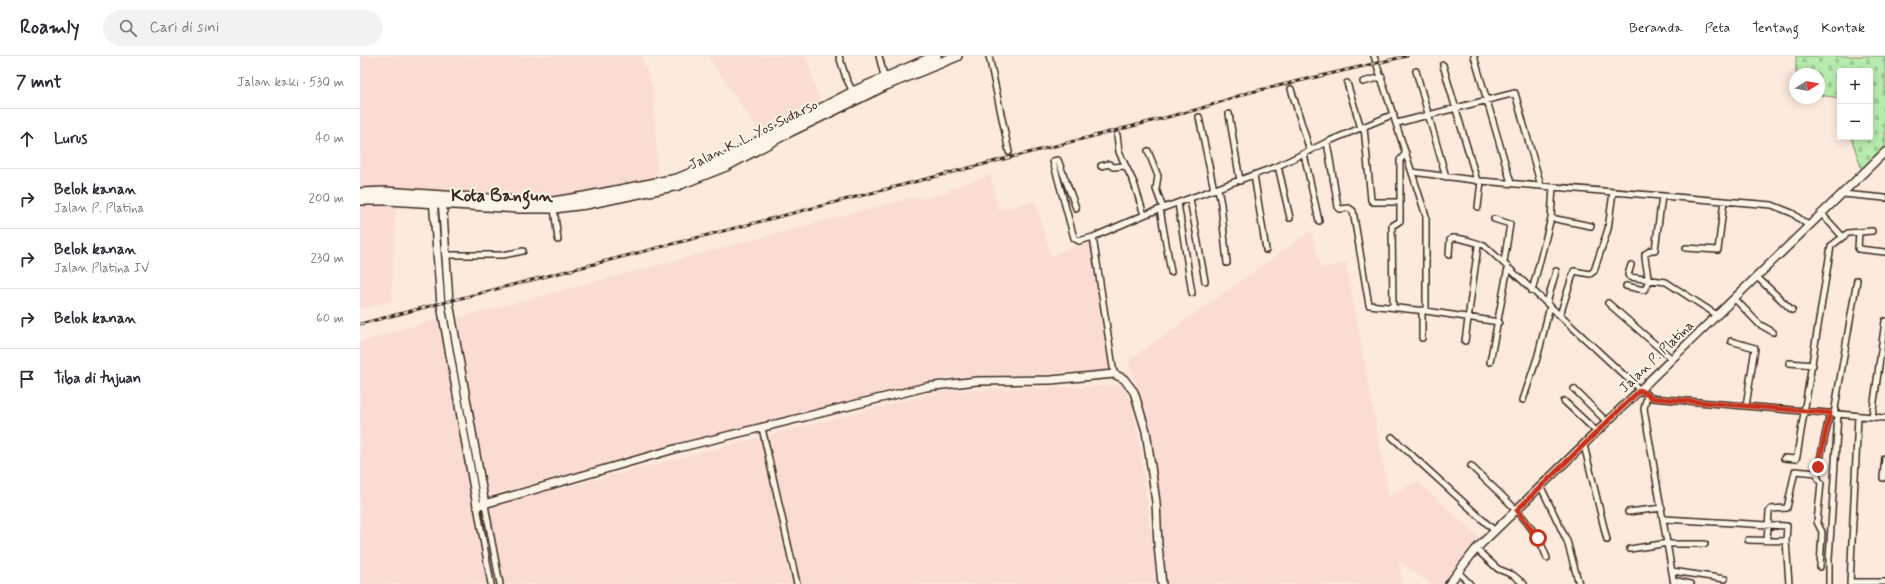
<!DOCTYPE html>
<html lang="id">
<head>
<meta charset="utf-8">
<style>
  :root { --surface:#fff; --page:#f2f2f3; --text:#2b2b33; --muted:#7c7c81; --line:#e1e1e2 }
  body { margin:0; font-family:Mynerve,sans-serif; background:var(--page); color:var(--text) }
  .controls { position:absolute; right:12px; top:12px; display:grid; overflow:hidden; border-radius:4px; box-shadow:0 2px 10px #0003 }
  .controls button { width:36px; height:36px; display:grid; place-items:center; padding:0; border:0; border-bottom:1px solid var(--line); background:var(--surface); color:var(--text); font:20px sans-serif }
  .compass { position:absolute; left:1429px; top:12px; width:36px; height:36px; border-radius:50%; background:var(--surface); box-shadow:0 2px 10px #0003; rotate:79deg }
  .stop { position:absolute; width:12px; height:12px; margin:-9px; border:3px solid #c8321e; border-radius:50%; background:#fff }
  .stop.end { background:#c8321e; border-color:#fff; box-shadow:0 1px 4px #0008 }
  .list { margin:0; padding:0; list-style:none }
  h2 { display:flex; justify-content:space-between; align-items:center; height:52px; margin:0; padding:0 16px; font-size:17px }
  h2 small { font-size:13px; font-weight:400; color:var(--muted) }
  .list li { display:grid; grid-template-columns:26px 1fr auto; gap:12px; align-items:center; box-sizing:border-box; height:60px; padding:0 16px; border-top:1px solid var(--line) }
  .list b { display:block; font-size:15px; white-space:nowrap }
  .list p { margin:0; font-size:13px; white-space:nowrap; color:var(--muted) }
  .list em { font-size:13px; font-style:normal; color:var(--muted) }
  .icon { flex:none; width:22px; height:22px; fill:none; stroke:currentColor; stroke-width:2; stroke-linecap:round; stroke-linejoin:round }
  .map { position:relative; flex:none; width:1525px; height:528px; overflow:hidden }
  header { display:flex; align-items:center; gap:24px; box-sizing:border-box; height:56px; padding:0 20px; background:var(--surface); border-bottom:1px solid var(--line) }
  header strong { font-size:19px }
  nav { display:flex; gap:22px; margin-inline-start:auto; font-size:14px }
  .search { width:280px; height:36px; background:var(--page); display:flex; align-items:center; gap:10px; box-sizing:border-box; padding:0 14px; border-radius:22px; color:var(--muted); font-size:15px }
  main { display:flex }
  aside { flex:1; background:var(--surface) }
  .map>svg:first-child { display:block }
  .built { fill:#fbdcd2 }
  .cemetery { fill:url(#cemetery-stones); stroke:#7a8b66 }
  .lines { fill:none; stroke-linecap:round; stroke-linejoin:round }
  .street-casing { stroke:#3b2a1e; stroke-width:8 }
  .secondary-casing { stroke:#3b2a1e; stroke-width:10 }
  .highway-casing { stroke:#3b2a1e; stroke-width:12 }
  .street { stroke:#fcf5e5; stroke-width:5 }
  .secondary { stroke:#fcf5e5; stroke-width:7 }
  .highway { stroke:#fcf5e5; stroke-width:9 }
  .rail-casing { stroke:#3b2a1e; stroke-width:3 }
  .rail { stroke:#fcf5e5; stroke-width:1.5; stroke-dasharray:4.5; stroke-linecap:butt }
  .route { stroke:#c8321e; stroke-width:5 }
  .labels { text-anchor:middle; stroke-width:4; stroke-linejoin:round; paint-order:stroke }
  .street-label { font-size:14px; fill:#3b2a1e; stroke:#fcf5e5 }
  .district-label { font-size:18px; font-weight:bold; fill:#3b2a1e; stroke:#fcf5e5 }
</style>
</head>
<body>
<header>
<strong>Roamly</strong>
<div class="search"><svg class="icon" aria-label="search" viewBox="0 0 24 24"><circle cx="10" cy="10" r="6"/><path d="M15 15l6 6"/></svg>Cari di sini</div>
<nav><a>Beranda</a><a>Peta</a><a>Tentang</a><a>Kontak</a></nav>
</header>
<main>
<aside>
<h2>7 mnt<small>Jalan kaki · 530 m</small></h2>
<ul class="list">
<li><svg class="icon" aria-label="ahead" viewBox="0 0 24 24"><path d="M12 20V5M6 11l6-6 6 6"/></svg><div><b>Lurus</b></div><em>40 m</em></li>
<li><svg class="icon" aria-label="right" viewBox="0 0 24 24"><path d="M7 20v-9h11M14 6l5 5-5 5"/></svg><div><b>Belok kanan</b><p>Jalan P. Platina</p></div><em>200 m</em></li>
<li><svg class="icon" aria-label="right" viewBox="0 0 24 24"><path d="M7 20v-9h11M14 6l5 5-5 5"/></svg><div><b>Belok kanan</b><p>Jalan Platina IV</p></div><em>230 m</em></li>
<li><svg class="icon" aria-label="right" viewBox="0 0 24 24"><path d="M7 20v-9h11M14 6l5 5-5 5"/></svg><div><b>Belok kanan</b></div><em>60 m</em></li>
<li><svg class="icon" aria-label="arrive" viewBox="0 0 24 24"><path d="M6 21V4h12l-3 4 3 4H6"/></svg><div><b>Tiba di tujuan</b></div></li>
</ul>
</aside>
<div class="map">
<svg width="1525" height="528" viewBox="0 0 1525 528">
  <defs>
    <pattern id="cemetery-stones" width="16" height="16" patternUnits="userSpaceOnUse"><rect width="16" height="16" fill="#b8ecae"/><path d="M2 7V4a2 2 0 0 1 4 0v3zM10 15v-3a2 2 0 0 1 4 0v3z" fill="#9fcb95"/></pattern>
  </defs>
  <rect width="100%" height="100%" fill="#fceadc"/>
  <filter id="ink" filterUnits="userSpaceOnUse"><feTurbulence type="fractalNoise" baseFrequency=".025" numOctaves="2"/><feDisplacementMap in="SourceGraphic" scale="8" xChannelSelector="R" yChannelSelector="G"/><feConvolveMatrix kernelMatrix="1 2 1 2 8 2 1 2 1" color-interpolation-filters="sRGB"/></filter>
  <g filter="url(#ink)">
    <path class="built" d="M0 0H282L293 34 298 121 193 146 0 134Z
      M348 0H446L461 49 400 77Z
      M631 119 638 154 675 145 691 201 697 197 730 185 750 315 588 321 129 439 131 450 583 335 763 329 772 348 779 383 797 528H0V286L77 263H95L550 142 560 141 561 143 591 136 590 133Z
      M0 148H36L31 245 0 253Z
      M951 175 961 212 986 207 1029 440 1057 425 1120 482 1084 528H1071L1039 505 1042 528H807L787 359 768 305Z"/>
    <path class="cemetery" d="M1436 0H1525V90L1502 114 1491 81H1510V15H1480V42L1459 39V18H1436Z"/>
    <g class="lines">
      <g class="street-casing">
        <path id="street" d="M479 0 486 22 493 36
          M519 0 525 24
          M629 0 649 96
          M1014 0 1066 160V255
          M1114 0 1151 127
          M1083 9 1117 125
          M1056 15 1086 121
          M1003 26 1022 21
          M987 27 1001 72
          M931 33 950 95
          M869 58 880 125
          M839 61 854 134
          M1037 67 1155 37 1181 130
          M1004 71 1011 144 1013 146H1039
          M757 79 759 96 774 127 784 159
          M967 86 978 151 980 153 989 152 993 155 1009 249 1066 255 1139 266
          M788 95 798 120 796 133 803 152
          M944 98 959 165
          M741 110 749 108 753 111 765 110
          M918 110 930 162
          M1052 116 1121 125 1412 149 1432 157 1449 170
          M894 119 906 194
          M858 133 861 148 867 207
          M1483 138 1525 142
          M830 143 845 225
          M818 147 832 237
          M1118 151 1121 125
          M194 152 198 184
          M716 152 698 104 693 105 714 182 719 185 733 181
          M800 153 811 216
          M1462 158 1482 180
          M1191 162 1231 170
          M1134 163 1150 168 1144 206
          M1499 176 1498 193 1525 196
          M1326 192 1358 194 1364 145
          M85 199H143L163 195
          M1089 199 1090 184 1092 182C1102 181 1114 187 1124 189L1280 334 1292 342 1525 362
          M1271 209 1268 219 1270 221 1306 226 1357 259
          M1397 221 1432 254
          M1266 230 1284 234C1293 226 1284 208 1285 198L1291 194H1295L1302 140
          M1172 235 1191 162 1193 131
          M1375 243 1399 268 1413 276
          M1187 247 1196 215
          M1248 247 1312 303
          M1033 251 1032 170 1040 165V104L1046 97
          M1200 259 1214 215 1230 218 1234 215 1248 173 1253 136
          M1062 282V254
          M1105 285 1118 190
          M1371 285 1395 292 1386 350
          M1130 306 1148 211
          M1429 307 1453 309
          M754 318 733 181 784 159 918 110 967 86 1034 58
          M1214 333 1247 366
          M1287 339 1284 353 1314 528
          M1163 344 1178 299 1190 250
          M1204 345 1237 376
          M1474 358 1497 224
          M1512 361 1525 265
          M402 372 437 528
          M1032 381 1135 475
          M1224 389 1247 484
          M1424 402 1436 403 1437 400 1471 190 1488 177 1512 175
          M1111 410C1139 438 1174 464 1187 502
          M1523 422 1525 402
          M1181 431 1207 485 1219 528
          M125 449 140 528
          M117 450 131 528
          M1268 456 1302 452
          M1304 463 1427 470 1426 485 1429 528
          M1388 484 1426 485
          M1407 485 1409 456 1411 453 1427 452 1435 415 1457 417
          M1308 488H1345
          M1116 493 1138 513 1153 519 1164 528
          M1270 493 1308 487
          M1460 511 1462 476 1457 466 1461 427 1458 423 1457 417 1470 357
          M1312 515 1365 523
          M1098 516 1110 528
          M1313 524 1331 528
          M1490 526H1525
          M1469 528V503L1478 358
          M1490 528 1498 360"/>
      </g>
      <g class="secondary-casing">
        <path id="secondary" d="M73 142 81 249 117 450 318 392 566 331 617 325 691 324 754 318 764 323 774 336 786 375 796 446 798 489 802 528
          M82 142 89 246 125 449
          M1089 528 1116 493 1525 96"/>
      </g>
      <g class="highway-casing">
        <path id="highway" d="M0 137 25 136 159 145 193 146 224 141 317 123 363 104 493 36 576 0
          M0 144H28L159 152H194L226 148 318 129 366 110 431 75 526 29 597 0"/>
      </g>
      <use href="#street" class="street"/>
      <use href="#secondary" class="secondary"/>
      <use href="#highway" class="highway"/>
      <g class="rail-casing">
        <path id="rail" d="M0 268 839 53 887 37 1047 0"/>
      </g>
      <use href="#rail" class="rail"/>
    </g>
  </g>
  <g class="lines" filter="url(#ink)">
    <path class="route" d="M1178 482 1157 454 1280 334 1292 342 1470 357 1458 411"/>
  </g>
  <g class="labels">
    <g class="street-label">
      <text transform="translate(393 78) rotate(-26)" y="5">Jalan K. L. Yos Sudarso</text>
      <text transform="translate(1296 300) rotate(-44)" y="5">Jalan P. Platina</text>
    </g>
    <g class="district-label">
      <text x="142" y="145">Kota Bangun</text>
    </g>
  </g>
</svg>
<div class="controls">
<button>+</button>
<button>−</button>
</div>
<svg class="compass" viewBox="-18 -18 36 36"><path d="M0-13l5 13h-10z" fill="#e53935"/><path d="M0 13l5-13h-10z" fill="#7c7c81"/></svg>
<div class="stop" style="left:1178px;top:482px"></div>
<div class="stop end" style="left:1458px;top:411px"></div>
</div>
</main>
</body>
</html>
